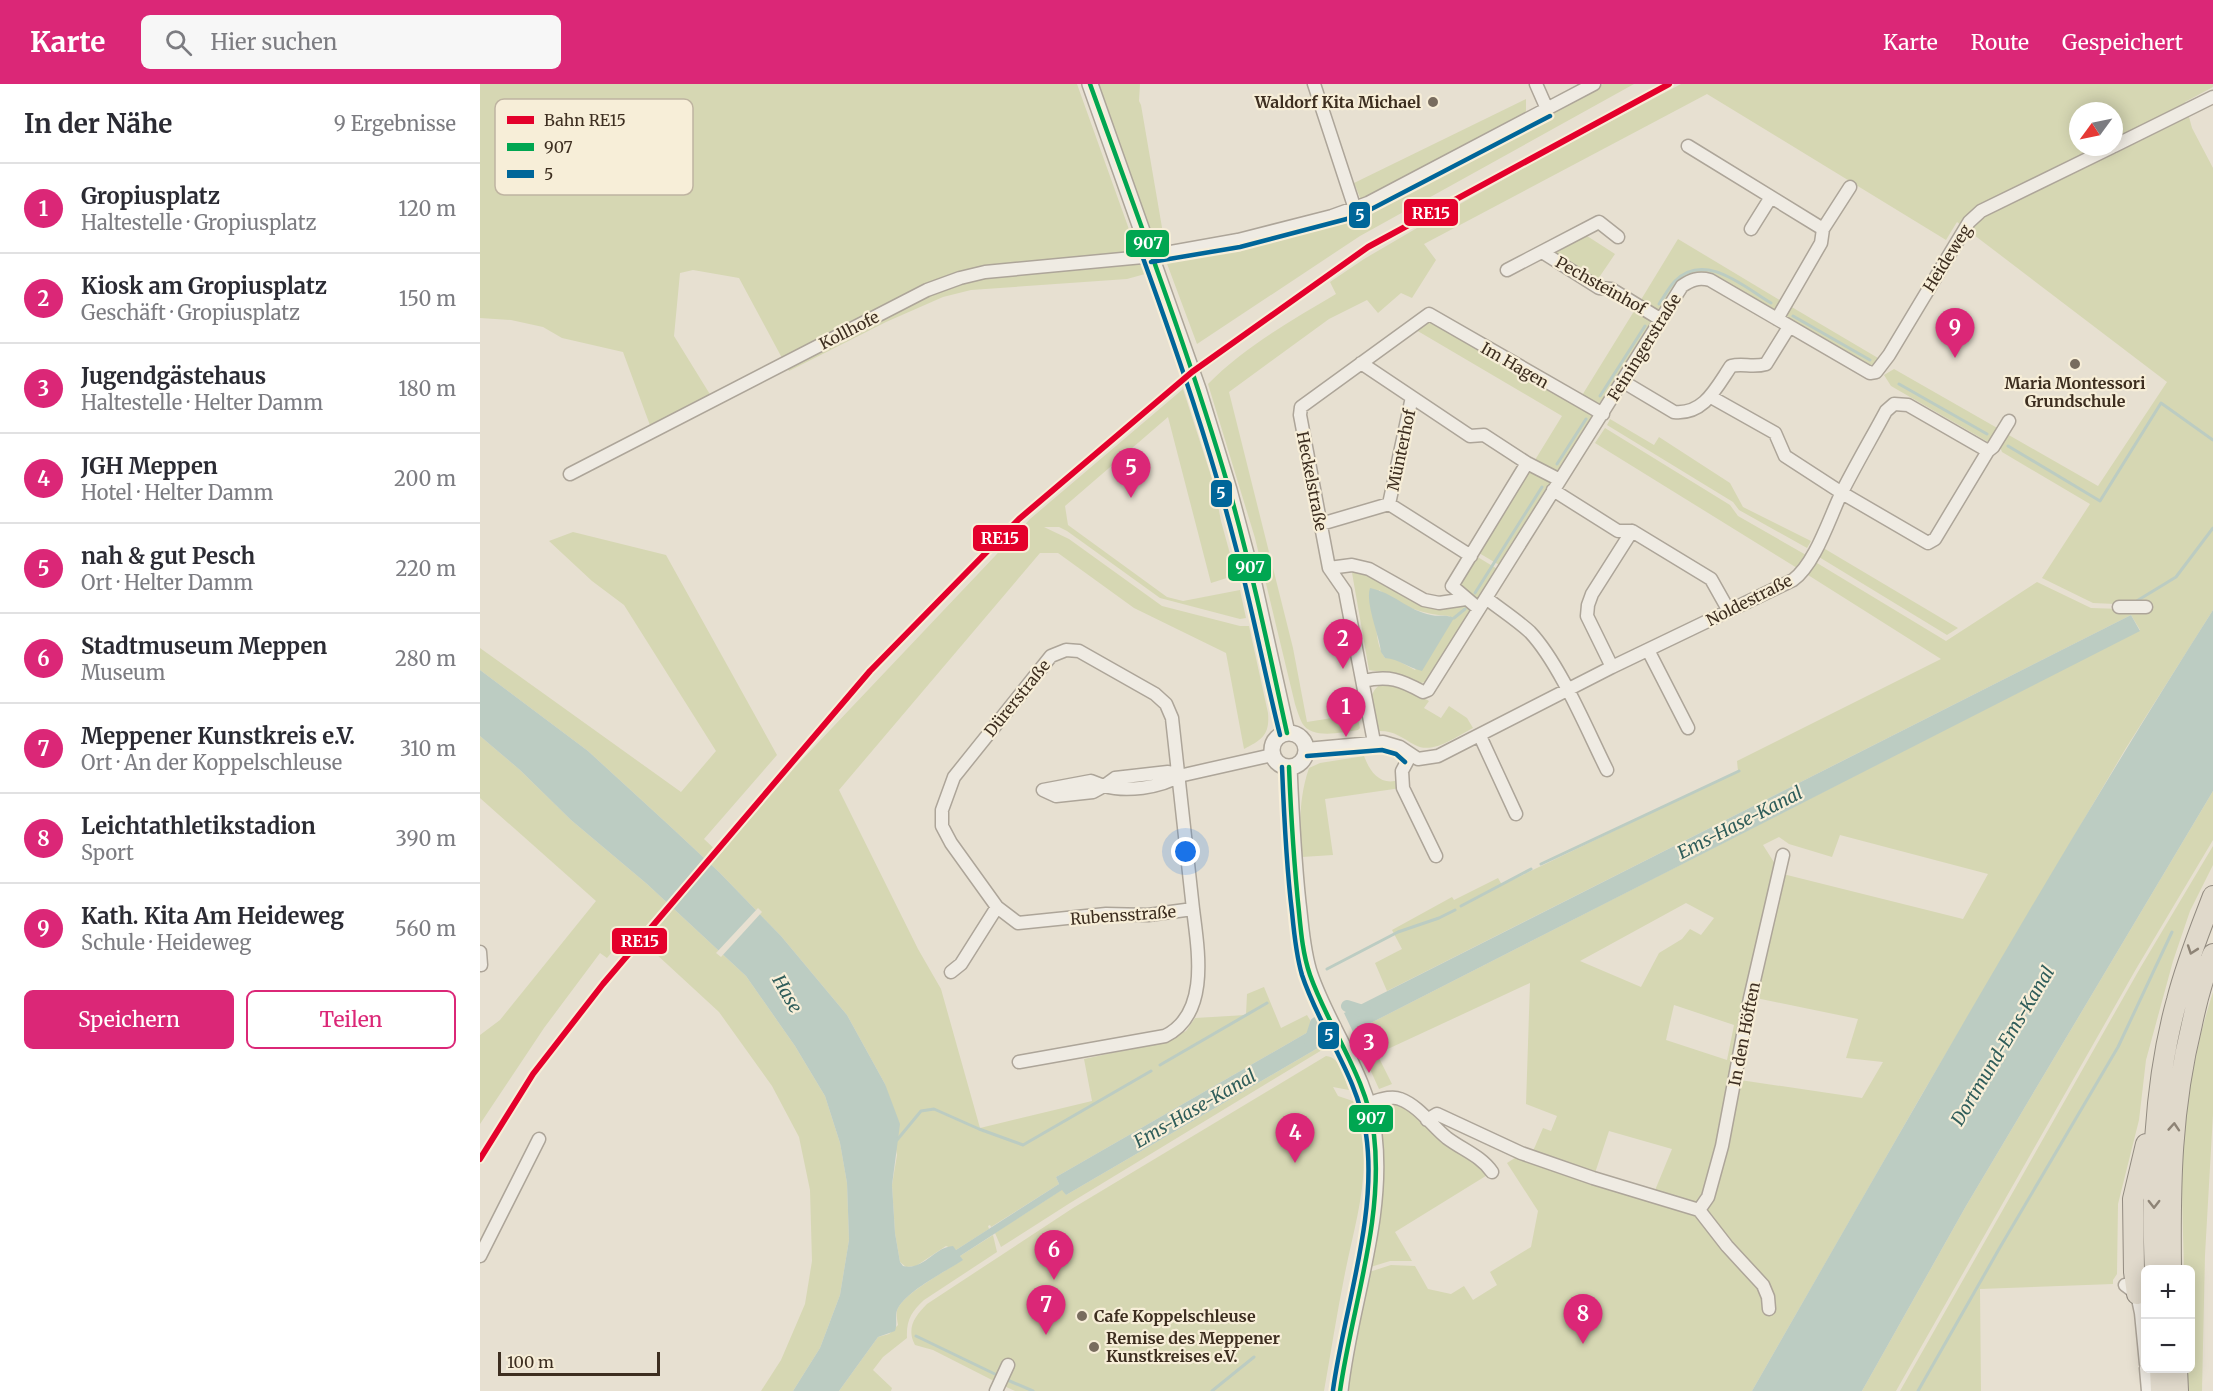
<!DOCTYPE html>
<html lang="de">
<head>
<meta charset="utf-8">
<style>
  :root { --surface:#fff; --page:#f7f7f7; --text:#2b2b33; --muted:#7c7c81; --line:#e1e1e2; --accent:#db2777 }
  body { margin:0; font-family:Merriweather,serif; background:var(--page); color:var(--text) }
  .controls { position:absolute; right:18px; bottom:18px; display:grid; overflow:hidden; border-radius:9px; box-shadow:0 3px 15px #0003 }
  .controls button { width:54px; height:54px; display:grid; place-items:center; padding:0; border:0; border-bottom:2px solid var(--line); background:var(--surface); color:var(--text); font:30px sans-serif }
  .compass { position:absolute; left:1589px; top:18px; width:54px; height:54px; border-radius:50%; background:var(--surface); box-shadow:0 3px 15px #0003; rotate:237deg }
  .scale { position:absolute; left:18px; bottom:15px; width:162px; box-sizing:border-box; padding-left:6px; border:3px solid #3d2e20; border-top:0; font-size:16px; line-height:21px; white-space:nowrap; color:#3d2e20; -webkit-text-stroke:4px #f7eed8; paint-order:stroke }
  .you { position:absolute; left:706px; top:768px; width:21px; height:21px; margin:-15px; border:4px solid #fff; border-radius:50%; background:#1a73e8; box-shadow:0 0 0 9px #1a73e833 }
  .badge { display:grid; place-items:center; width:39px; height:39px; border-radius:50%; background:var(--accent); color:#fff; font-size:20px; font-weight:700 }
  .pin { position:absolute; translate:-50% -50px; filter:drop-shadow(0 2px 3px #0008) }
  .pin::after { content:''; position:absolute; top:32px; width:21px; height:18px; background:inherit; clip-path:polygon(0 0,100% 0,50% 100%) }
  .list { margin:0; padding:0; list-style:none }
  h2 { display:flex; justify-content:space-between; align-items:center; height:78px; margin:0; padding:0 24px; font-size:26px }
  h2 small { font-size:20px; font-weight:400; color:var(--muted) }
  .list li { display:grid; grid-template-columns:39px 1fr auto; gap:18px; align-items:center; box-sizing:border-box; height:90px; padding:0 24px; border-top:2px solid var(--line) }
  .list b { display:block; font-size:22px; white-space:nowrap }
  .list p { margin:0; font-size:20px; white-space:nowrap; color:var(--muted) }
  .list em { font-size:20px; font-style:normal; color:var(--muted) }
  .actions { display:flex; gap:12px; padding:18px 24px }
  .actions a { flex:1; padding:14px 0; border:2px solid var(--accent); border-radius:9px; text-align:center; font-size:21px; color:var(--accent) }
  .actions .main { background:var(--accent); color:#fff }
  .icon { flex:none; width:33px; height:33px; fill:none; stroke:currentColor; stroke-width:2; stroke-linecap:round; stroke-linejoin:round }
  .map { position:relative; flex:none; width:1733px; height:1307px; overflow:hidden }
  header { display:flex; align-items:center; gap:36px; box-sizing:border-box; height:84px; padding:0 30px; background:var(--accent); color:#fff }
  header strong { font-size:28px }
  nav { display:flex; gap:33px; margin-inline-start:auto; font-size:21px }
  .search { width:420px; height:54px; background:var(--page); display:flex; align-items:center; gap:15px; box-sizing:border-box; padding:0 21px; border-radius:9px; color:var(--muted); font-size:22px }
  main { display:flex }
  aside { flex:1; background:var(--surface) }
  .map>svg:first-child { display:block }
  .green { fill:#d6d7b3; fill-rule:evenodd }
  .water { fill:#bcccc2 }
  .pier { fill:#e7e0d1 }
  .lines { fill:none; stroke-linecap:round; stroke-linejoin:round }
  .stream { stroke:#bcccc2; stroke-width:3 }
  .canal { stroke:#bcccc2; stroke-width:12 }
  .minor-casing { stroke:#ada599; stroke-width:15 }
  .tertiary-casing { stroke:#ada599; stroke-width:18 }
  .trunk-casing { stroke:#928b80; stroke-width:22 }
  .minor { stroke:#efebe3; stroke-width:12 }
  .tertiary { stroke:#efebe3; stroke-width:15 }
  .trunk { stroke:#e0d9cb; stroke-width:20 }
  .bus-1-casing { stroke:#f7eed8; stroke-width:9 }
  .bus-2-casing { stroke:#f7eed8; stroke-width:9 }
  .bus-1 { stroke:#00a651; stroke-width:4.5 }
  .bus-2 { stroke:#069; stroke-width:4.5 }
  .rail-1-casing { stroke:#f7eed8; stroke-width:10 }
  .rail-1 { stroke:#e4002b; stroke-width:6 }
  .oneway { stroke:#8e8476 }
  .poi-dot { fill:#786c5e; stroke:#f7eed8; stroke-width:2 }
  .labels { text-anchor:middle; stroke-width:4.5; stroke-linejoin:round; paint-order:stroke }
  .poi-label { font-size:16px; font-weight:bold; fill:#3d2e20; stroke:#f7eed8; text-anchor:start }
  .street-label { font-size:16px; fill:#3d2e20; stroke:#f7eed8 }
  .water-label { font-size:18px; font-style:italic; fill:#2f5d5a; stroke:#f7eed8 }
  .key { fill:#f7eed8; stroke:#bfb4a1; stroke-width:1.5 }
  .key-label { font-size:16px; fill:#3d2e20 }
  .line-badge { stroke:#f7eed8; stroke-width:2 }
  .badge-label { font-size:16px; text-anchor:middle; font-weight:bold; fill:#fff }
</style>
</head>
<body>
<header>
<strong>Karte</strong>
<div class="search"><svg class="icon" aria-label="search" viewBox="0 0 24 24"><circle cx="10" cy="10" r="6"/><path d="M15 15l6 6"/></svg>Hier suchen</div>
<nav><a>Karte</a><a>Route</a><a>Gespeichert</a></nav>
</header>
<main>
<aside>
<h2>In der Nähe<small>9 Ergebnisse</small></h2>
<ul class="list">
<li><span class="badge">1</span><div><b>Gropiusplatz</b><p>Haltestelle · Gropiusplatz</p></div><em>120 m</em></li>
<li><span class="badge">2</span><div><b>Kiosk am Gropiusplatz</b><p>Geschäft · Gropiusplatz</p></div><em>150 m</em></li>
<li><span class="badge">3</span><div><b>Jugendgästehaus</b><p>Haltestelle · Helter Damm</p></div><em>180 m</em></li>
<li><span class="badge">4</span><div><b>JGH Meppen</b><p>Hotel · Helter Damm</p></div><em>200 m</em></li>
<li><span class="badge">5</span><div><b>nah &amp; gut Pesch</b><p>Ort · Helter Damm</p></div><em>220 m</em></li>
<li><span class="badge">6</span><div><b>Stadtmuseum Meppen</b><p>Museum</p></div><em>280 m</em></li>
<li><span class="badge">7</span><div><b>Meppener Kunstkreis e.V.</b><p>Ort · An der Koppelschleuse</p></div><em>310 m</em></li>
<li><span class="badge">8</span><div><b>Leichtathletikstadion</b><p>Sport</p></div><em>390 m</em></li>
<li><span class="badge">9</span><div><b>Kath. Kita Am Heideweg</b><p>Schule · Heideweg</p></div><em>560 m</em></li>
</ul>
<div class="actions"><a class="main">Speichern</a><a>Teilen</a></div>
</aside>
<div class="map">
<svg width="1733" height="1307" viewBox="0 0 1733 1307">
  <rect width="100%" height="100%" fill="#e7e0d1"/>
  <path class="green" d="M0 0H597L665 190 647 195 491 206 463 213 406 238 309 287 259 194 213 186 200 189 194 252 231 312 171 344 143 268 82 254 63 243 31 236 0 234Z
    M618 0H660L659 17 661 21 685 161 669 152Z
    M1123 0H1154L880 152 717 260 686 177 695 171 853 138 877 130Z
    M1201 0H1733V3L1705 18 1712 44 1733 84V526L1646 664 1441 1012 1272 1307H863L883 1190 911 1181 935 1182 948 1205 971 1210 984 1202 993 1216 1017 1201 1010 1188 1051 1163 1058 1127 1027 1079 1038 1072 1073 1087 1171 1116 1192 1065 1129 1047 1115 1089 1053 1067 1063 1044 1071 1047 1077 1032 1046 1020 1050 899 897 970 912 1000 899 1005 873 948 1660 546 1651 531 907 907 895 879 922 865 912 846 972 813 974 816 1018 794 1022 801 1258 687 1257 677 1461 575 1328 491 1337 479 1466 557 1557 498 1611 524 1641 525 1635 520 1613 519 1562 494 1610 420 1522 368 1520 363 1527 350 1618 402 1687 298 1477 138 1466 156 1227 10 944 160 956 176 932 214 921 209 898 229 887 216 849 235 749 308 813 564 827 638 877 630 880 644 878 646C862 648 832 656 822 639 819 633 817 626 815 620L775 454 728 300C764 263 812 236 856 210L850 198 884 175 937 144 1064 73ZM1598 27H1634V63H1598ZM1360 751 1508 790 1483 835 1303 790 1276 914 1378 935 1366 974 1403 978 1382 1014 1260 996 1297 783 1283 761 1299 753 1309 760 1352 773ZM1206 819 1234 834 1221 851 1210 845 1202 855 1179 869 1161 903 1100 877ZM1194 921 1254 941 1247 976 1186 956Z
    M1046 15V30L881 116 874 99Z
    M1104 150 1135 170 1116 198 1073 168Z
    M1198 155 1303 218 1297 226H1293L1224 189 1179 228 1159 219Z
    M1310 222 1398 274 1393 282H1390L1306 234V229Z
    M1156 224 1168 232 1172 239 1121 320 1101 313Z
    M949 236 1096 321 1113 328 1115 333 1079 388 1053 378 1046 371 1055 376 1082 332 936 246Z
    M1414 285 1519 345 1510 358H1508L1411 302 1404 291Z
    M703 305 734 401 741 437 755 488 750 493 731 499 688 333 585 422 588 441 687 513 703 517 760 506 766 534 760 535 680 514 587 447 579 443H564L589 455 682 522 760 542H769L788 629C790 651 782 656 764 665L746 569 654 524 578 469H560L359 706 438 865 461 905 500 1044 612 1017 604 975 687 957 706 947 715 934 766 931 767 910 784 903 801 944 827 931 835 944 576 1093 579 1100 511 1143 510 1141 508 1142 509 1145 476 1166 466 1162 436 1182 426 1183 420 1178 415 1149 412 1101 417 1071 405 1000 367 931 301 852 239 788 192 744 108 667 0 586V564L201 708 236 667 144 521 112 497 69 457 93 448 186 471 297 671 224 755 240 770 316 682 550 435Z
    M1130 335 1174 361 1179 353 1250 399 1263 423 1331 457 1327 464 1259 426 1253 418 1127 341Z
    M1125 344 1250 421 1258 432 1326 471 1317 484 1115 359Z
    M1054 386 1072 398 1021 482 999 469 1048 388Z
    M1340 462 1478 544 1467 551 1339 473Z
    M996 472 1019 486 998 519 979 504V499Z
    M871 483 889 487 930 513 983 519 991 526 945 598 937 600 908 589 889 586ZM899 506C921 522 943 531 970 532L935 586 913 574H905C892 555 897 528 899 506Z
    M905 598 931 607 949 617 944 624 961 634 969 622 987 634 993 644C977 652 953 671 935 661 922 654 915 647 900 647L897 646C893 627 883 608 905 598Z
    M0 652 40 686 91 736 167 800 266 892 315 962 345 1012 360 1059 367 1099 369 1156 360 1211 340 1264 313 1307H281L301 1276 325 1220 332 1177 330 1106 319 1053 292 1002 239 928 162 857 149 847 127 874 120 869 64 944 0 1040V951L20 936 116 817 0 714Z
    M884 672C890 688 900 702 919 696L921 704 845 715 853 771 822 773C819 743 819 713 829 684L840 679Z
    M1733 707V756L1656 885 1416 1307H1382L1486 1122Z
    M1733 762V781L1710 827 1693 877 1666 976 1659 1036 1638 1120 1637 1190 1633 1196V1200L1500 1205 1501 1307H1420L1659 886Z
    M1733 908V1030L1725 1171 1722 1307H1709L1707 1285 1710 1284V1186L1704 1185C1703 1144 1701 1103 1703 1061 1707 1010 1717 957 1733 908Z
    M843 961 842 966 590 1119 521 1163 515 1149 583 1105 586 1111Z
    M846 972C861 973 864 994 869 1006L853 1003 858 1012 873 1017C896 1077 877 1129 865 1189 857 1228 851 1268 844 1307H535L524 1302 523 1279 514 1297 453 1266 435 1261C426 1244 435 1232 447 1220L593 1124Z
    M915 1021H922L959 1054 1004 1082 1009 1090 915 1148 932 1177H910L884 1185C894 1133 909 1079 897 1027Z
    M513 1151 517 1168 444 1216C432 1227 426 1236 427 1254L403 1273 393 1286 412 1304 411 1307H359L398 1253 409 1250 418 1241C417 1234 415 1228 419 1222 431 1205 465 1188 482 1176L480 1172Z"/>
  <path class="water" d="M890 504C912 508 929 527 951 531 959 533 967 530 974 534L942 587C928 584 919 575 905 574L901 568C899 550 885 520 890 504Z
    M1733 526V707L1486 1122 1382 1307H1272C1422 1045 1571 781 1733 526Z
    M1651 531 1660 547 873 948 864 929Z
    M0 586 108 667 192 744 239 788 301 852 367 931 405 1000 420 1040 412 1101 415 1149 420 1178 423 1182C444 1187 454 1163 473 1162L476 1166 579 1100 576 1093 835 944 843 961 586 1111 582 1106 480 1172 483 1176C465 1188 428 1206 418 1224 414 1231 418 1239 415 1247L398 1253 359 1307H313L340 1264 360 1211 369 1156 367 1099 360 1059 345 1012 315 962 266 892 167 800 91 736 40 686 0 652Z"/>
  <path class="pier" d="M278 824 282 828 241 873 236 869Z"/>
  <g class="lines">
    <path class="stream" d="M1179 220C1184 213 1189 203 1195 197 1225 167 1264 203 1291 219
      M1313 232 1390 276
      M1419 300 1507 350
      M1120 312 1165 242
      M1528 362 1620 417 1681 319 1733 356
      M1077 380 1106 335
      M995 509 1062 403
      M1655 518 1696 493 1733 444
      M974 534 985 525
      M1061 780 1259 687
      M981 822 1051 785
      M847 885 918 848 959 834 975 826
      M680 981 787 919
      M417 1056 441 1027 454 1025 499 1045 543 1061 671 987
      M436 1252 519 1292
      M525 1295 553 1307
      M732 1307 774 1273
      M1438 1307 1519 1165 1638 963 1692 848"/>
    <path class="canal" d="M867 922 886 928
      M830 958 836 939"/>
    <g class="minor-casing">
      <path id="minor" d="M834 0 875 125
        M1056 0 1067 25
        M1208 62 1343 145
        M1634 62 1733 13
        M1271 145 1291 113
        M1062 168 1119 204 1131 205 1180 235
        M1027 186 1119 138 1138 153
        M1297 235 1341 159 1343 145 1370 103
        M881 279 990 352 1004 351 1047 379 1080 396
        M1142 297 1194 328C1224 331 1236 304 1251 282 1263 279 1273 284 1286 280L1309 243
        M1231 313 1295 349 1305 372 1362 409 1448 459 1455 455 1508 367 1513 363 1529 337
        M90 390 447 206 480 194 505 188 663 173 758 156 852 132 888 119 1114 0
        M1073 406 1138 447H1152L1231 495 1249 527
        M909 420 932 313
        M909 420 991 472
        M841 440 909 420
        M849 484 872 481 889 485 944 516 959 519 986 515
        M1006 514C1020 525 1037 536 1050 548 1080 580 1107 646 1127 686
        M1639 523H1666
        M999 525 972 502 1047 379
        M586 566 599 567 675 610 686 620 692 634 713 825 668 831 626 830 538 839 517 823 471 759 462 742V726L474 693 571 572Z
        M1168 566 1208 644
        M1132 583 1107 532 1108 521 1112 510 1152 447
        M883 597C909 591 921 596 943 608L948 606 1202 202C1211 196 1218 193 1230 196L1390 289 1396 288 1409 271 1489 138 1501 127 1632 63
        M1000 652 1036 730
        M894 658 865 507 849 484 820 331 821 323 949 230 1123 330
        M826 665 903 658 920 663 938 675 958 672 1132 583 1313 496C1335 480 1349 435 1361 410 1375 382 1391 355 1406 327L1414 320 1428 321 1508 367
        M930 672 922 687 923 704 956 772
        M688 688 699 692C680 704 646 708 624 702L635 694Z
        M699 692 792 671
        M611 697 624 702 613 708 576 712 563 706Z
        M0 868 1 881
        M471 888 481 880 517 823
        M539 978 685 952C730 930 718 866 713 825
        M888 1019C897 1017 911 1011 920 1015 939 1022 952 1042 967 1054 983 1066 1001 1072 1012 1088
        M947 1036 957 1030 1041 1069 1113 1094 1219 1126 1247 1162 1283 1201 1288 1213 1289 1225
        M1219 1126 1228 1113 1242 1062 1270 914 1303 771
        M0 1172 59 1055
        M1645 1201 1657 1210 1661 1229 1666 1280
        M1666 1284 1668 1307
        M516 1307 528 1281"/>
    </g>
    <g class="tertiary-casing">
      <path id="tertiary" d="M610 0 718 305 749 406 773 496 807 649
        M792 666a17 17 0 1 1 34 0a17 17 0 1 1-34 0Z
        M809 683C811 729 813 774 818 819 821 843 822 868 830 891 849 946 887 992 894 1051 904 1137 869 1222 860 1307"/>
    </g>
    <g class="trunk-casing">
      <path id="trunk" d="M1675 1186C1671 1096 1673 1002 1697 916 1706 880 1720 846 1733 812
        M1691 1186C1690 1099 1691 1025 1712 940 1717 916 1723 892 1733 870
        M1657 1210 1654 1188 1653 1115 1666 1060
        M1680 1284 1681 1307
        M1697 1284 1698 1307"/>
    </g>
    <use href="#minor" class="minor"/>
    <use href="#tertiary" class="tertiary"/>
    <use href="#trunk" class="trunk"/>
    <g class="bus-1-casing">
      <path id="bus-1" d="M610 0C658 134 709 268 749 405 772 486 789 567 807 649
        M809 683C811 732 814 780 819 828 821 849 823 871 830 891 849 945 887 993 894 1051 904 1136 872 1223 860 1307"/>
    </g>
    <g class="bus-2-casing">
      <path id="bus-2" d="M663 174C697 268 730 363 755 460 772 523 784 587 800 651
        M671 178 760 163 878 132 1070 32
        M827 672 902 666 916 670 925 678
        M802 683C804 732 806 780 812 828 814 849 816 871 822 891 840 946 878 992 886 1050 898 1131 864 1225 853 1306"/>
    </g>
    <use href="#bus-1" class="bus-1"/>
    <use href="#bus-2" class="bus-2"/>
    <g class="rail-1-casing">
      <path id="rail-1" d="M0 1075 53 990 123 900 390 587 539 435 712 288 888 163 1189 0"/>
    </g>
    <use href="#rail-1" class="rail-1"/>
  </g>
  <defs><path id="oneway-chevron" d="M-2-3.5L2.5 0L-2 3.5" fill="none" stroke-width="1.6" stroke-linecap="round" stroke-linejoin="round" transform="scale(1.5)"/></defs>
  <g class="oneway">
    <use href="#oneway-chevron" transform="translate(1712 866) rotate(109)"/>
    <use href="#oneway-chevron" transform="translate(1694 1043) rotate(-86)"/>
    <use href="#oneway-chevron" transform="translate(1674 1120) rotate(90)"/>
  </g>
  <g class="poi-dot">
    <circle cx="953" cy="18" r="6"/>
    <circle cx="1595" cy="280" r="6"/>
    <circle cx="602" cy="1232" r="6"/>
    <circle cx="614" cy="1263" r="6"/>
  </g>
  <g class="labels">
    <g class="poi-label">
      <text x="941" y="24" text-anchor="end">Waldorf Kita Michael</text>
      <text x="1595" y="305" text-anchor="middle">Maria Montessori<tspan x="1595" dy="18">Grundschule</tspan></text>
      <text x="614" y="1238">Cafe Koppelschleuse</text>
      <text x="626" y="1260">Remise des Meppener<tspan x="626" dy="18">Kunstkreises e.V.</tspan></text>
    </g>
    <g class="street-label">
      <text transform="translate(1467 174) rotate(-58)" y="6">Heideweg</text>
      <text transform="translate(1121 201) rotate(29)" y="6">Pechsteinhof</text>
      <text transform="translate(369 246) rotate(-27)" y="6">Kollhofe</text>
      <text transform="translate(1164 263) rotate(-58)" y="6">Feiningerstraße</text>
      <text transform="translate(1035 281) rotate(30)" y="6">Im Hagen</text>
      <text transform="translate(921 366) rotate(-78)" y="6">Münterhof</text>
      <text transform="translate(832 397) rotate(79)" y="6">Heckelstraße</text>
      <text transform="translate(1269 516) rotate(-27)" y="6">Noldestraße</text>
      <text transform="translate(537 614) rotate(-51)" y="6">Dürerstraße</text>
      <text transform="translate(643 831) rotate(-4)" y="6">Rubensstraße</text>
      <text transform="translate(1264 950) rotate(-79)" y="6">In den Höften</text>
    </g>
    <g class="water-label">
      <text transform="translate(1260 739) rotate(-27)" y="6">Ems-Hase-Kanal</text>
      <text transform="translate(307 910) rotate(60)" y="6">Hase</text>
      <text transform="translate(1523 962) rotate(-59)" y="6">Dortmund-Ems-Kanal</text>
      <text transform="translate(715 1025) rotate(-30)" y="6">Ems-Hase-Kanal</text>
    </g>
  </g>
  <rect x="15" y="15" width="198" height="96" rx="9" class="key"/>
  <rect x="27" y="32" width="27" height="8" fill="#e4002b"/>
  <rect x="27" y="59" width="27" height="8" fill="#00a651"/>
  <rect x="27" y="86" width="27" height="8" fill="#069"/>
  <g class="key-label">
    <text x="64" y="42">Bahn RE15</text>
    <text x="64" y="69">907</text>
    <text x="64" y="96">5</text>
  </g>
  <g class="line-badge">
    <rect x="923" y="114" width="56" height="29" rx="6" fill="#e4002b"/>
    <rect x="868" y="117" width="23" height="28" rx="6" fill="#069"/>
    <rect x="645" y="145" width="45" height="29" rx="6" fill="#00a651"/>
    <rect x="730" y="395" width="23" height="29" rx="6" fill="#069"/>
    <rect x="492" y="440" width="57" height="28" rx="6" fill="#e4002b"/>
    <rect x="747" y="469" width="45" height="29" rx="6" fill="#00a651"/>
    <rect x="131" y="843" width="57" height="28" rx="6" fill="#e4002b"/>
    <rect x="837" y="937" width="23" height="29" rx="6" fill="#069"/>
    <rect x="868" y="1020" width="46" height="29" rx="6" fill="#00a651"/>
  </g>
  <g class="badge-label">
    <text x="951" y="135">RE15</text>
    <text x="880" y="137">5</text>
    <text x="668" y="165">907</text>
    <text x="741" y="415">5</text>
    <text x="520" y="460">RE15</text>
    <text x="770" y="489">907</text>
    <text x="160" y="863">RE15</text>
    <text x="849" y="957">5</text>
    <text x="891" y="1040">907</text>
  </g>
</svg>
<div class="controls">
<button>+</button>
<button>−</button>
</div>
<svg class="compass" viewBox="-18 -18 36 36"><path d="M0-13l5 13h-10z" fill="#e53935"/><path d="M0 13l5-13h-10z" fill="#7c7c81"/></svg>
<div class="scale">100 m</div>
<div class="you"></div>
<div class="pin badge" style="left:866px;top:653px">1</div>
<div class="pin badge" style="left:863px;top:585px">2</div>
<div class="pin badge" style="left:889px;top:989px">3</div>
<div class="pin badge" style="left:815px;top:1079px">4</div>
<div class="pin badge" style="left:651px;top:414px">5</div>
<div class="pin badge" style="left:574px;top:1196px">6</div>
<div class="pin badge" style="left:566px;top:1251px">7</div>
<div class="pin badge" style="left:1103px;top:1260px">8</div>
<div class="pin badge" style="left:1475px;top:274px">9</div>
</div>
</main>
</body>
</html>
